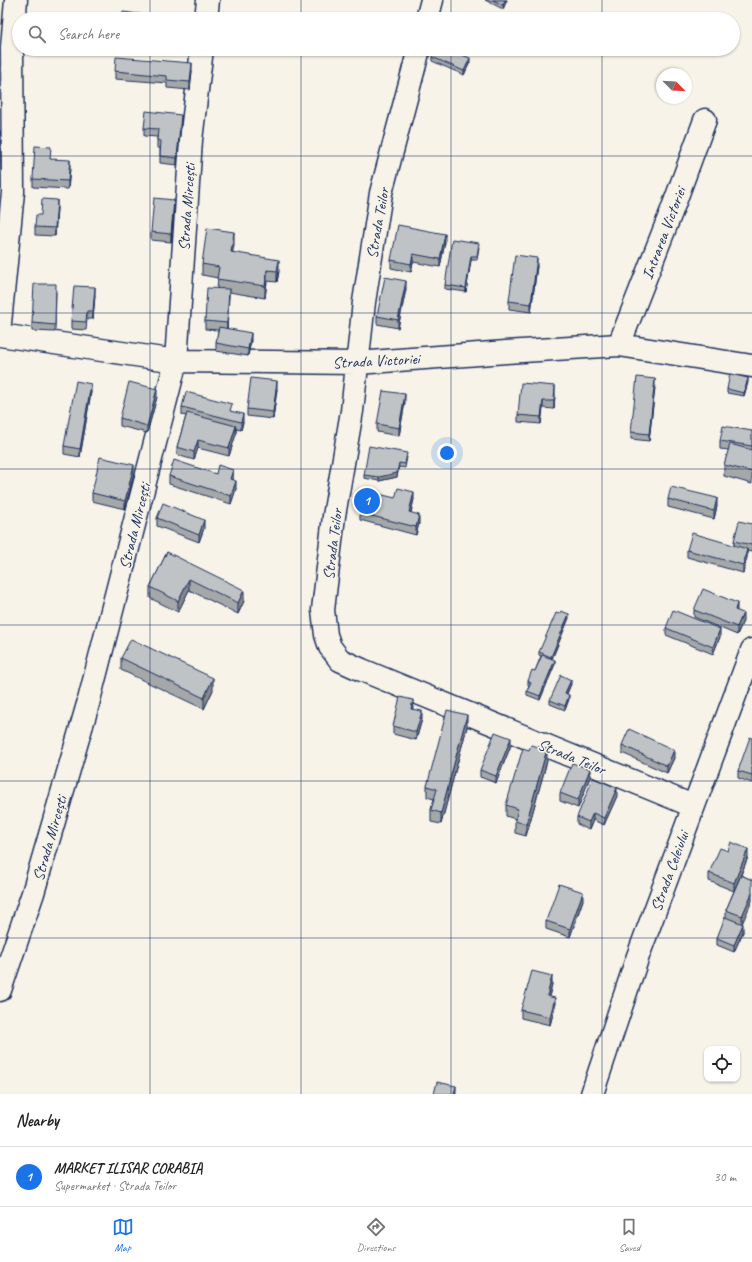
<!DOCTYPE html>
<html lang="en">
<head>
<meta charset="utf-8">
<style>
  :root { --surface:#fff; --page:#f2f2f2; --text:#222; --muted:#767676; --line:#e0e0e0; --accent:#1a73e8 }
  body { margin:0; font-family:Caveat,sans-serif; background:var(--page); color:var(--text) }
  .controls { position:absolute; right:12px; bottom:12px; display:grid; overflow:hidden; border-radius:8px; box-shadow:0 1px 3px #0004 }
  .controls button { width:36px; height:36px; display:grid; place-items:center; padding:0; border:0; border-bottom:1px solid var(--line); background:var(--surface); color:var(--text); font:20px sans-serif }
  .compass { position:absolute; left:656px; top:68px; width:36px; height:36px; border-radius:50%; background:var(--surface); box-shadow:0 1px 3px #0004; rotate:114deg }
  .you { position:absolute; left:447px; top:453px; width:14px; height:14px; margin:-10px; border:3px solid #fff; border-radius:50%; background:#1a73e8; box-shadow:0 0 0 6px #1a73e833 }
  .badge { display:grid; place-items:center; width:26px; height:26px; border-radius:50%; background:var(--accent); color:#fff; font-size:13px; font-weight:700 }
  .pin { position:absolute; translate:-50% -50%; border:2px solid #fff; box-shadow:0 1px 4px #0006 }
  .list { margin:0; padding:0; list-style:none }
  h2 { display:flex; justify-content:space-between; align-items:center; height:52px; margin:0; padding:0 16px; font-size:17px }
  h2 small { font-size:13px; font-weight:400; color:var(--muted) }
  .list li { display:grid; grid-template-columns:26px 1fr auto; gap:12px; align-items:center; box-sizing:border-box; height:60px; padding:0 16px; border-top:1px solid var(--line) }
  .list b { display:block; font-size:15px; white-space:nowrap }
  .list p { margin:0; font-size:13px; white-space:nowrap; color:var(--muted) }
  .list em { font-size:13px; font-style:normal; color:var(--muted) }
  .icon { flex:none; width:22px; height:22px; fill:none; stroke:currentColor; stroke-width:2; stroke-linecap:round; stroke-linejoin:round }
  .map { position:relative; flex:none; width:752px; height:1094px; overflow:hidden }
  .search { position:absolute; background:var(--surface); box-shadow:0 1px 3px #0004; left:12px; right:12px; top:12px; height:44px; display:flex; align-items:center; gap:10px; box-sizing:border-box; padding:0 14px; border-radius:22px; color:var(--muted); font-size:15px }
  .sheet { height:112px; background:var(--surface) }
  nav { display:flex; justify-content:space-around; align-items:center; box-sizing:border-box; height:56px; border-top:1px solid var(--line); background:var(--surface); font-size:11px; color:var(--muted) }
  nav a { display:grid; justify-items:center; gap:2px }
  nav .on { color:var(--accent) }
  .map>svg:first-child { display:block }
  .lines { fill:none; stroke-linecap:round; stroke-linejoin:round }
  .minor-casing { stroke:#1b2f5e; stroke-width:25 }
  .primary-casing { stroke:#1b2f5e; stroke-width:25 }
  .minor { stroke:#f7f3e8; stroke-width:22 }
  .primary { stroke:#f7f3e8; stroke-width:22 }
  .wall { fill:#a5a8a9; stroke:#1b2f5e }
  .shaded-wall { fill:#86888a; stroke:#1b2f5e }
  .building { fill:#c0c3c5; stroke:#1b2f5e }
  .grid { fill:none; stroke:#1b2f5e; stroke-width:1; stroke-opacity:0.55 }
  .labels { text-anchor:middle; stroke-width:3; stroke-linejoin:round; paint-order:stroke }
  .street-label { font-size:16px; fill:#1b2f5e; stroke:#f7f3e8 }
</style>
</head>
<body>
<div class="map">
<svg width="752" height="1094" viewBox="0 0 752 1094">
  <rect width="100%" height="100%" fill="#f7f3e8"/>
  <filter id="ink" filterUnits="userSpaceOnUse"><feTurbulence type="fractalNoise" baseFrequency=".025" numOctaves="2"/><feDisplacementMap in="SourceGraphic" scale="8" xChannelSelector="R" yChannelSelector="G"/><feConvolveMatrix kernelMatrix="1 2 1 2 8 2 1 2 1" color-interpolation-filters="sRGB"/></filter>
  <g filter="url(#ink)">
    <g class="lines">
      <g class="minor-casing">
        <path id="minor" d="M206 19 208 0
          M427 19 432 0
          M419 49 381 193 364 302 352 411 334 516 323 610 326 635 330 647 340 660 362 670 693 806
          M0 323 13 192 12 47 16 0
          M0 335 176 361 357 363 506 352 619 345 752 366
          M619 345 672 210 705 120
          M0 990 33 893 88 704 176 361 191 140 202 49"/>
      </g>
      <g class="primary-casing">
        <path id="primary" d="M592 1094 638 956 752 650"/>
      </g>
      <use href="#minor" class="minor"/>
      <use href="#primary" class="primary"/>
    </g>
    <path class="wall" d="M485 0H507L503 9Z
      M454 49V51L470 62 464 75 432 61V57Z
      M115 71H192L190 90 167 88V83L115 79Z
      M181 122 177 165 160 163V148H157V137L144 136V128Z
      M0 130 1 170H0Z
      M50 159 70 168 68 189 33 187V179Z
      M174 207 171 242 151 240V232Z
      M57 208 55 236 35 235V227L41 215Z
      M445 242 440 267 413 262 411 272 391 268V260Z
      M234 244 232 252 279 271 277 282 267 281 265 298 229 292 227 328 251 340 248 356 216 351V343L218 330 205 329V321L217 289 218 278 202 275V264Z
      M479 247 477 260H471L466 292 445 289V285Z
      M537 266 531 312 509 309V301Z
      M406 289 398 328 377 324V316Z
      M56 292 55 332 32 331V323Z
      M95 295 93 319H87L86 330 71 329V321Z
      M748 382 744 396 727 393V389Z
      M655 387 649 441 631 439V432Z
      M277 389 273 419 247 416V409Z
      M91 392 80 457 64 454V446Z
      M555 394 554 409 543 408 541 424 518 422V415Z
      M157 397 147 433 120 426V418Z
      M405 402 399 436 377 432V424Z
      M182 407 232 412 243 422 241 430 236 429V434L229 456 198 448 194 460 177 455V447L186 416 182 415Z
      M752 431V484L724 476V465L729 450 720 449V441Z
      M407 457 405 468 399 467 397 477 379 481 364 478V475Z
      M134 473 125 509 92 501V493Z
      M216 474 233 478 232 480 236 489 231 504 169 484V476Z
      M395 498 414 499 411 513 419 523 416 535 360 520V513L373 500Z
      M668 499 717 506 714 519 668 507Z
      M157 518 204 528 199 542 157 526Z
      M752 524V552L747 551V557L743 573 687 557V550L734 545V541Z
      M167 552 244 601 238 614 189 590 178 612 150 598V587Z
      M694 610 737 611 743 621 737 635 694 617Z
      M569 618 552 659 555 664 540 700 527 695V691L529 686 528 685V681L535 671 541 656 539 655V652Z
      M666 628 720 637 713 654 666 635Z
      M121 658 213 690 204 709 121 670Z
      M571 684 567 694 569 699 565 710 550 704V700Z
      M413 709 422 719 416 740 393 734V726Z
      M467 727 441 824 431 822V810L434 799 427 797V786Z
      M752 738V783L738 778V771Z
      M511 745 496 783 480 777V770Z
      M622 745 674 758 667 773 622 753Z
      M547 761 526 836 515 833V819L506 816V805Z
      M590 777 578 808 560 801V793Z
      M617 796 604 825 593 820 589 830 577 824V817Z
      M728 851 748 857 741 875 752 880 742 924 743 932 734 952 717 945V938L726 917V910L734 891 709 881V873Z
      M583 900 570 937 546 929V921Z
      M552 984 549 997 555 1006 550 1025 521 1018V1010Z"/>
    <path class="shaded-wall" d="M505 0H507L503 9V5Z
      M470 58V62L464 75V71Z
      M192 63V71L190 90V82Z
      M181 115V122L177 165V158Z
      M70 160V168L68 189V181Z
      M57 200V208L55 236V228Z
      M174 200V207L171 242V234Z
      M234 232V244L231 264V252Z
      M445 234V242L440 267V259Z
      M413 254V262L411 272V264Z
      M471 256V260L466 292V288Z
      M537 258V266L531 312V304Z
      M279 260V271L277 282V271Z
      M267 270V281L265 298V286Z
      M406 281V289L398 328V320Z
      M95 287V295L93 319V311Z
      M229 289V297L227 331V323Z
      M251 333V340L248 356V349Z
      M748 378V382L744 396V393Z
      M655 379V387L649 441V434Z
      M277 381V389L273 419V412Z
      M91 384V392L80 457V449Z
      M555 386V394L554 409V401Z
      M157 389V397L147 433V426Z
      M405 394V402L399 436V428Z
      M543 401V408L541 424V417Z
      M243 414V422L241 430V422Z
      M236 426V434L229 456V448Z
      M198 440V448L194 460V452Z
      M399 463 397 477 379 481V477Z
      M134 465V473L125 509V501Z
      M233 470V478L230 487V479Z
      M236 481V489L231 504V496Z
      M414 492V499L409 520V512Z
      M717 498V506L714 519V511Z
      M419 515V523L416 535V527Z
      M204 520V528L199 542V535Z
      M747 549V557L743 573V565Z
      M189 579V590L178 612V601Z
      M244 590V601L238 614V603Z
      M737 603V611L735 610Z
      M743 613V621L737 635V627Z
      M569 614V618L551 661V657Z
      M720 629V637L713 654V647Z
      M555 660V664L540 700V696Z
      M213 678V690L204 709V698Z
      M571 680V684L565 697V693Z
      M569 695V699L565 710V706Z
      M413 700V708L411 716V709Z
      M422 711V719L416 740V732Z
      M467 715V727L441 824V813Z
      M511 738V745L496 783V776Z
      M547 749V761L526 836V824Z
      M674 750V758L667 773V766Z
      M590 769V777L578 808V800Z
      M617 788V796L604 825V818Z
      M593 813V820L589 830V822Z
      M748 849V857L734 891V883Z
      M583 892V900L570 937V929Z
      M752 893V901L742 924V916Z
      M743 924V932L734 952V945Z
      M552 976V984L547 1004V996Z
      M555 998V1006L550 1025V1017Z
      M456 1086V1094H454Z"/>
    <path class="building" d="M493 0H505L503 5Z
      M123 12 178 19H122Z
      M435 49H453L452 51 470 58 464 71 432 57Z
      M116 57 192 63 190 82 167 80V76L115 71Z
      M146 111 181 115 177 158 160 156 161 141 157 140 158 129 144 128Z
      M0 130 1 162H0Z
      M35 146 51 147 50 159 70 160 68 181 33 179Z
      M154 198 174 200 171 234 151 232Z
      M42 199 57 200 55 228 35 227 36 215H41Z
      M398 225 445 234 440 259 413 254 411 264 391 260Z
      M207 228 234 232 231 252 279 260 277 271 267 270 265 286 217 279 219 267 202 264Z
      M452 239 479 243 477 256H471L466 288 445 285Z
      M515 255 537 258 531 304 509 301Z
      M385 277 406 281 398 320 377 316Z
      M34 284H56L55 325 32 323Z
      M74 286 95 287 93 311H87L86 322 71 321Z
      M207 288 229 289 227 323 205 321Z
      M219 327 251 333 248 349 216 343Z
      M730 374 748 378 744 393 727 389Z
      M637 377 655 379 649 434 631 432Z
      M251 378 277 381 273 412 247 409Z
      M76 381 91 384 80 449 64 446Z
      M129 382 157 389 147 426 120 418Z
      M521 383 555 386 554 401H543L541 417 518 415Z
      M383 391 405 394 399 428 377 424Z
      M186 392 232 404 230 411 243 414 241 422 182 407Z
      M187 413 236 426 229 448 198 440 194 452 177 447Z
      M723 426 752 431V446L720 441Z
      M730 444 752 450V472L724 465Z
      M369 446 407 453 405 464 399 463 397 473 379 477 364 475Z
      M100 457 134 465 125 501 92 493Z
      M174 460 216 474 218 465 233 470 230 479 236 481 231 496 169 476Z
      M671 487 717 498 714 511 668 499Z
      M398 488 414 492 409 512 419 515 416 527 360 513 364 497 373 500 375 493 395 498Z
      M163 503 204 520 199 535 157 518Z
      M739 521 752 524V545L734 541Z
      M692 533 747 549 743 565 687 550Z
      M167 552 244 590 238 603 189 579 178 601 150 587Z
      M703 589 737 603 735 610 743 613 737 627 694 610Z
      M673 610 720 629 713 647 666 628Z
      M561 611 569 614 551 657 539 652 556 613 559 614Z
      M131 639 213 678 204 698 121 658Z
      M542 655 555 660 540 696 527 691 531 683 528 681 532 670 535 671Z
      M561 675 571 680 565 693 569 695 565 706 550 700Z
      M400 697 413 700 411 709 422 711 416 732 393 726Z
      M447 710 467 715 441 813 431 810 437 789 427 786Z
      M629 729 674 750 667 766 622 745Z
      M495 732 511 738 496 776 480 770Z
      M750 737 752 738V775L738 771Z
      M531 745 547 749 526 824 515 821 518 809 506 805 523 748 529 750Z
      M572 763 590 769 578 800 560 793Z
      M593 778 617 788 604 818 593 813 589 822 577 817Z
      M731 842 748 849 734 883 709 873 720 848 728 851Z
      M741 875 752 880V893L742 916 726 910Z
      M559 884 583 892 570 929 546 921Z
      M725 917 743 924 734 945 717 938Z
      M532 971 552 976 547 996 555 998 550 1017 521 1010Z
      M437 1082 456 1086 454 1094H434Z"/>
  </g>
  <path class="grid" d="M150 0V19M301 0V19M451 0V19M602 0V19M150 49V1094M301 49V1094M451 49V1094M602 49V1094M0 156H752M0 313H752M0 469H752M0 625H752M0 781H752M0 938H752"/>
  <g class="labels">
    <g class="street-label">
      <text transform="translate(186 207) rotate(-86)" y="6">Strada Mircești</text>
      <text transform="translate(377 223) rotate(-80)" y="6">Strada Teilor</text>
      <text transform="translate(663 233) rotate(-69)" y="6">Intrarea Victoriei</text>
      <text transform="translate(376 360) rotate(-3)" y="6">Strada Victoriei</text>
      <text transform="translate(134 526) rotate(-76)" y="6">Strada Mircești</text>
      <text transform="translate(332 544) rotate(-83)" y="6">Strada Teilor</text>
      <text transform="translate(572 756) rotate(22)" y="6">Strada Teilor</text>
      <text transform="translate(49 838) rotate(-74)" y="6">Strada Mircești</text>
      <text transform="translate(669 871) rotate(-70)" y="6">Strada Celeiului</text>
    </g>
  </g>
</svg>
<div class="controls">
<button><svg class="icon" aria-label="locate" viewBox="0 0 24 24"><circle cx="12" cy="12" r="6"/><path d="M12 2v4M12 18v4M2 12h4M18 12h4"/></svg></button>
</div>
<svg class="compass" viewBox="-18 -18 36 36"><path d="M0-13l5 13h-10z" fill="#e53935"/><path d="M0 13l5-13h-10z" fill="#767676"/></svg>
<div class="you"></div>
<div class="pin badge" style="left:367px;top:501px">1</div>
<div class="search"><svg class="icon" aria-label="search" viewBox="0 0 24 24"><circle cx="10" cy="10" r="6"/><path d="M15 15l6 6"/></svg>Search here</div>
</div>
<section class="sheet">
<h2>Nearby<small></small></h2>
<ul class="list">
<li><span class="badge">1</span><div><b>MARKET ILISAR CORABIA</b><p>Supermarket · Strada Teilor</p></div><em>30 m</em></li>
</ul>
</section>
<nav>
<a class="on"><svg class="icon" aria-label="map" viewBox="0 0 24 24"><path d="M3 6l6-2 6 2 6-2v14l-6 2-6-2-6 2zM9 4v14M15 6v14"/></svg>Map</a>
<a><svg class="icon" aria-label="directions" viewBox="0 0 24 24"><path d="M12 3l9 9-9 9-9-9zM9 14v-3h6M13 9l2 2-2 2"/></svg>Directions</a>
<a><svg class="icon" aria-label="saved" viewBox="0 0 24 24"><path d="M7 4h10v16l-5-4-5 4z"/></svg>Saved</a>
</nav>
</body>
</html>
